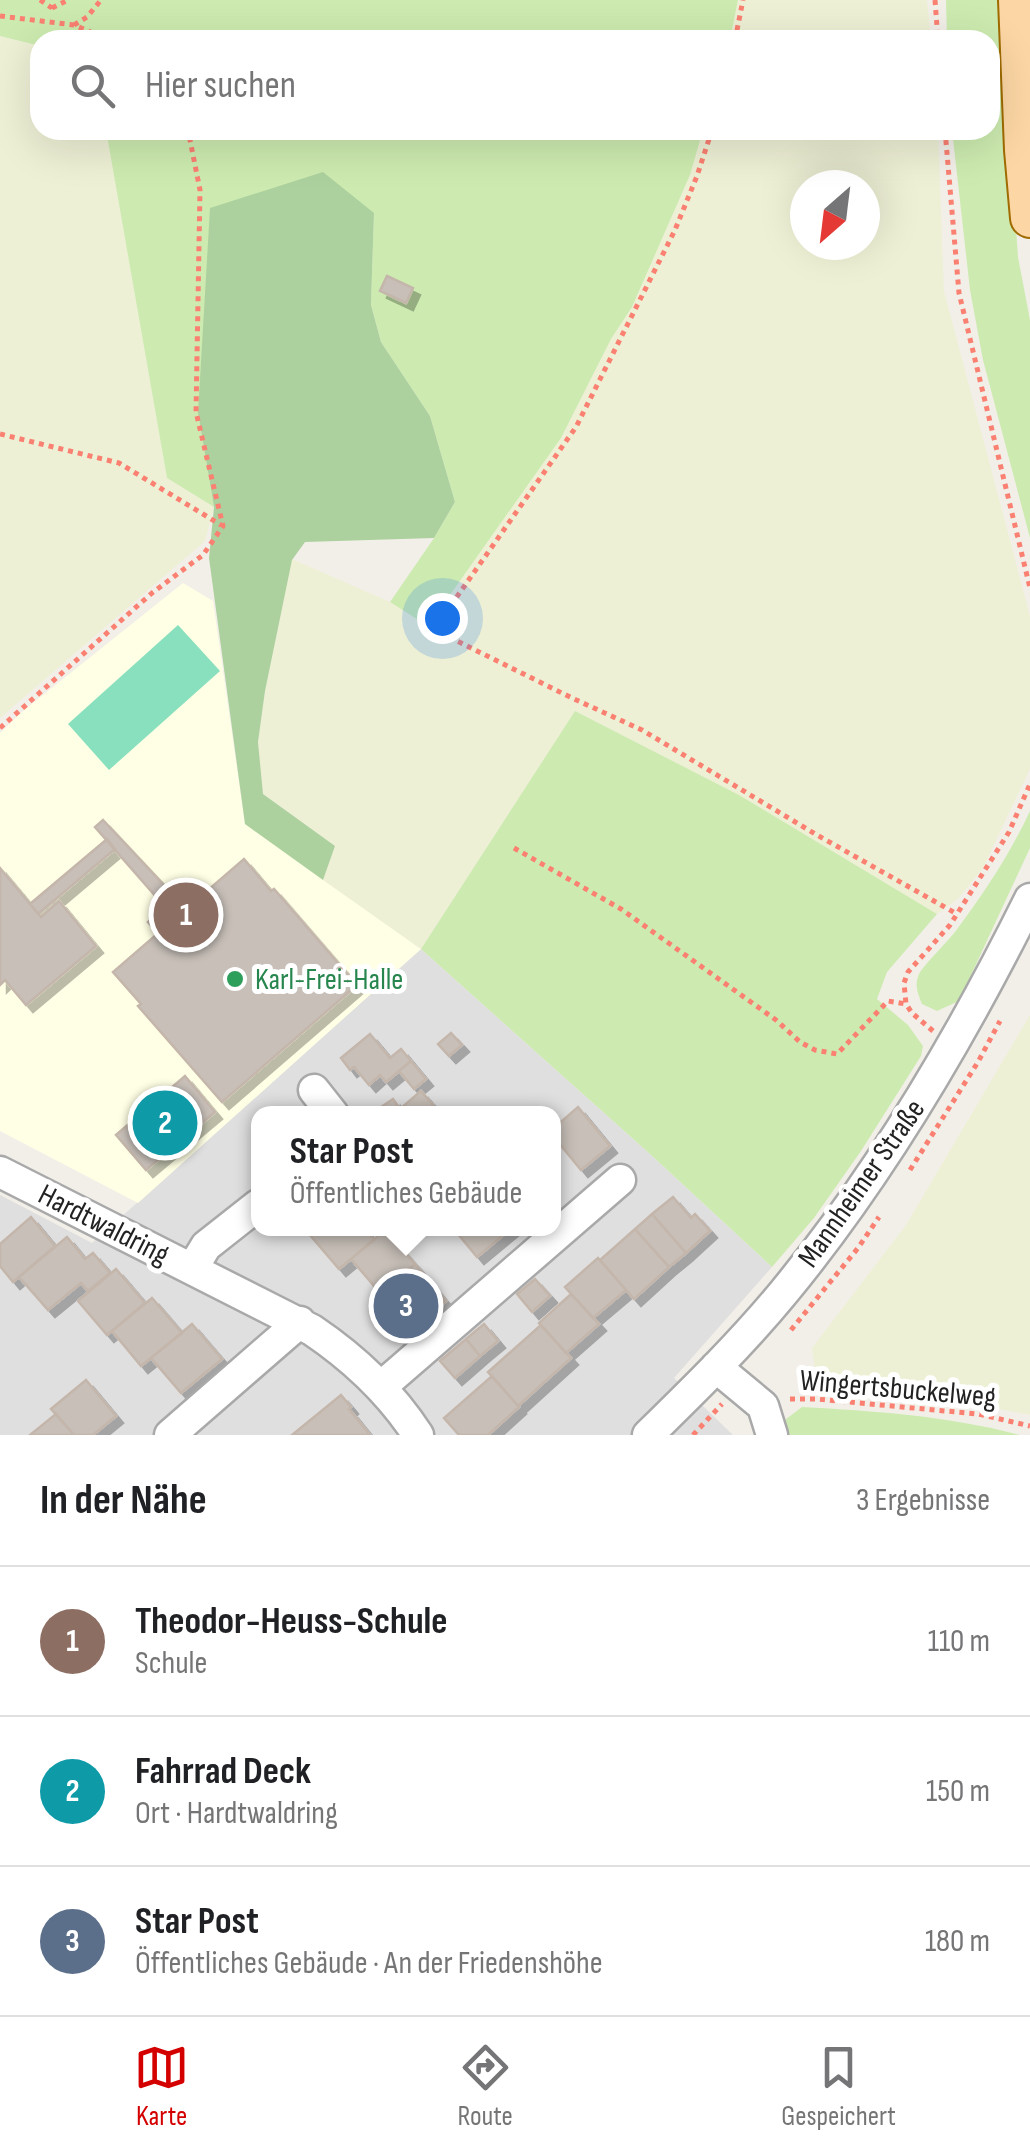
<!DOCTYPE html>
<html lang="de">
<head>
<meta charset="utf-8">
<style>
  :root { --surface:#fff; --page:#f6f6f6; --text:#202124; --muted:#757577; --line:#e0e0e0; --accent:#d40000 }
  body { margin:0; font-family:"Sofia Sans Condensed",sans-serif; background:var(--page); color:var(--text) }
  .compass { position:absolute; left:790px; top:170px; width:90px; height:90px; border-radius:50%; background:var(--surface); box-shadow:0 10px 40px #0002; rotate:208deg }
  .you { position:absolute; left:442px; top:618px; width:35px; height:35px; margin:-25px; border:8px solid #fff; border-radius:50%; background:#1a73e8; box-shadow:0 0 0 15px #1a73e833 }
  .badge { display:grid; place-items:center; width:65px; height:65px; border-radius:50%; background:var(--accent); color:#fff; font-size:32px; font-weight:700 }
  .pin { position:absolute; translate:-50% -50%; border:5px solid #fff; box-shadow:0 2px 10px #0006 }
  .popup { position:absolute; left:251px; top:1106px; width:310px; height:130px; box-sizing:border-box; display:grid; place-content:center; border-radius:20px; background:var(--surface); filter:drop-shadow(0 2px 8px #0005); font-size:32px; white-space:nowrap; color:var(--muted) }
  .popup b { font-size:38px; color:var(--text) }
  .popup::after { content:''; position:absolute; left:50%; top:100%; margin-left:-20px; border:20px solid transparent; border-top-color:var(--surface) }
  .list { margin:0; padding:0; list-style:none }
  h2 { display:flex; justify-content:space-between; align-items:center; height:130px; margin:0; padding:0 40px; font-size:42px }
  h2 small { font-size:32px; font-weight:400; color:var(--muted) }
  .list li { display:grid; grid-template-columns:65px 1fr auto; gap:30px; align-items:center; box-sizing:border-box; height:150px; padding:0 40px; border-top:2px solid var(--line) }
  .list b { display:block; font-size:38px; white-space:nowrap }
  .list p { margin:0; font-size:32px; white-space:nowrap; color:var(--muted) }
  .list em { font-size:32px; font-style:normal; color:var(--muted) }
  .icon { flex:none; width:55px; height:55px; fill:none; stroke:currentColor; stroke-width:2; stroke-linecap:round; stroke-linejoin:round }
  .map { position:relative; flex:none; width:1030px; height:1435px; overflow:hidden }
  .search { position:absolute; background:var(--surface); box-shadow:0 10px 40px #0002; left:30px; right:30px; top:30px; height:110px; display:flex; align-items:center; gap:25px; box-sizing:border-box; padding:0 35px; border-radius:30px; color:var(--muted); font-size:38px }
  .sheet { height:580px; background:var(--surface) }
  nav { display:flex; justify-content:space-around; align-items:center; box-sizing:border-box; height:140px; border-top:2px solid var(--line); background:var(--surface); font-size:28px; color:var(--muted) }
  nav a { display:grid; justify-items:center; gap:5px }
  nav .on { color:var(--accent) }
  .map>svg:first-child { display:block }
  .residential { fill:#e0dfdf; fill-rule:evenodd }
  .education { fill:#ffffe5 }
  .farmland { fill:#eef0d5; fill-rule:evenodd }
  .grass { fill:#cdebb0 }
  .forest { fill:#add19e }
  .pitch { fill:#88e0be }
  .building { fill:#c7bfb8; stroke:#c4b6ab; stroke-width:2.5; filter:url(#shadow) }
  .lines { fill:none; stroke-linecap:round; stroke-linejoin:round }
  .minor-casing { stroke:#a9a9a9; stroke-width:35 }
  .major-casing { stroke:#a06b00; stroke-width:42 }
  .path { stroke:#fa8072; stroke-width:5; stroke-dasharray:5 5; stroke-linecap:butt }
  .minor { stroke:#fff; stroke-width:30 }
  .major { stroke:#fcd6a4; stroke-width:38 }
  .leisure-dot { fill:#2e9e5b; stroke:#fff; stroke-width:4 }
  .labels { text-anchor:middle; stroke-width:10; stroke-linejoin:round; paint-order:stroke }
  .leisure-label { font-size:30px; fill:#27864d; stroke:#fff; text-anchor:start }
  .street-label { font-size:30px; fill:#222; stroke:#fff }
</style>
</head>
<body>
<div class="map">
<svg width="1030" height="1435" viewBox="0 0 1030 1435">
  <defs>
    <filter id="shadow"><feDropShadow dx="7" dy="7" stdDeviation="0" flood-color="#0004"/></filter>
  </defs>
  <rect width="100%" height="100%" fill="#f2efe9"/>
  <path class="residential" d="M421 949 650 1154 772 1267 674 1378 733 1435H0V1195L92 1243ZM258 1114H554V1228H258Z"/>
  <path class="education" d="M183 583 213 601 245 824 421 949 138 1203 0 1131V733L23 711Z"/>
  <path class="farmland" d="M738 0H927L931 40H730Z
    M0 36 40 46V130H106L167 478 214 507 205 541 0 718Z
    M703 130H938L944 291 1030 616V769L983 868 958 899 937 914 739 795 575 711 421 949 323 880 335 846 263 794 258 742 265 691 292 559 390 602 428 625 561 438 611 339 632 307 690 175ZM805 185H865V245H805Z
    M1030 1015V1415L993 1408 817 1387 812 1348 906 1225Z"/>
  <path class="grass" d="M0 0H738L730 40H40V46L0 36Z
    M946 0H1001L1018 257 1030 320V538L983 360 970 290 952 130H990V40H947Z
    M106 130H703L690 175 632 307 611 339 561 438 428 626 390 602 434 538 455 502 430 416 381 342 371 305 374 213 198 413 214 507 167 478Z
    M575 711 739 795 937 914 887 972 877 999 908 1025 923 1046 921 1056 861 1151 814 1218 772 1267 650 1154 421 949Z
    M1030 811V848L959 1001 937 1011 922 1004C918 994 914 986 919 974 923 966 947 942 955 932 984 893 1010 854 1030 811Z
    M802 1407C875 1411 949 1416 1020 1435H783L786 1419Z"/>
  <path class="forest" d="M323 172 374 213 371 305 381 342 430 416 455 502 434 538 305 542 292 560 265 691 258 742 263 794 335 846 323 880 245 824 209 558 214 507 198 413 210 208Z"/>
  <path class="pitch" d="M178 625 220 671 109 770 68 724Z"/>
  <path class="building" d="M387 276 413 288 406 303 380 291Z
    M103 820 176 898 165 907 95 827Z
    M107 839 115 849 38 914 30 904Z
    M244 859 271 891 274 889 357 985 222 1102 138 1006 141 1004 113 972Z
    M0 868 41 917 59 901 96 946 26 1005 5 980 0 985Z
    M194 882 204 894 158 933 148 922Z
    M451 1033 462 1045 449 1056 438 1044Z
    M370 1034 390 1058 401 1049 411 1061 386 1082 380 1075 369 1085 354 1067 350 1070 341 1058Z
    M411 1061 426 1079 414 1089 399 1071Z
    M185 1076 215 1112 146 1170 116 1135Z
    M421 1091 433 1105 422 1114H371L393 1099 400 1109Z
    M578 1107 610 1146 581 1170 554 1137V1128Z
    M673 1197 691 1218 695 1214 710 1231 686 1253 652 1214Z
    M652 1214 686 1253 669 1267 635 1229Z
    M31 1217 55 1246 13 1282 0 1266V1244Z
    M316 1228H364L374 1240 339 1269 309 1234Z
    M453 1228H512L477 1257Z
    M635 1229 669 1267 634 1299 600 1260Z
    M385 1230 415 1264 380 1293 351 1259Z
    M67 1237 85 1259 93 1253 110 1273 88 1291 81 1283 48 1310 19 1277Z
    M598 1258 626 1290 593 1318 565 1287Z
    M415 1264 446 1301 408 1333 376 1296Z
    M116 1269 145 1303 107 1335 78 1301Z
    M535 1279 550 1296 532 1312 517 1294Z
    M571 1294 599 1324 566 1353 539 1323Z
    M152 1298 182 1333 141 1366 112 1331Z
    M192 1324 222 1359 181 1393 151 1358Z
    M484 1324 498 1341 480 1356 466 1339Z
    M541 1325 571 1358 518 1406 488 1372Z
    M466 1339 480 1356 455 1378 440 1361Z
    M492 1376 519 1407 488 1435H459L444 1418Z
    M86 1380 116 1416 93 1435H74L51 1409Z
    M341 1395 351 1407 349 1409 370 1435H292Z
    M56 1414 74 1435H30Z"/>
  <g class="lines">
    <g class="minor-casing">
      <path id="minor" d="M314 1090 333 1114
        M0 1172 312 1330C355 1359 390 1392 418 1435
        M192 1269 206 1246 258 1205
        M716 1367 763 1406 772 1435
        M382 1386 620 1180
        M170 1435 300 1322
        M648 1435C695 1389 742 1343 784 1292 882 1173 962 1036 1030 899"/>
    </g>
    <g class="major-casing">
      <path id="major" d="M1018 0 1024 150 1030 218"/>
    </g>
    <path class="path" d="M40 0 52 8
      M935 0 938 40
      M52 8 68 0
      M0 16 74 25 109 40
      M74 25 87 17 101 0
      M735 40 743 0
      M712 130 697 176 675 230 576 427 449 608 442 625 455 640 572 698 642 730 817 835 957 914
      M945 130 959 293 1030 588
      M0 434 119 463 221 525
      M0 728 152 593 203 555 223 526 196 412 200 190 189 135 186 130
      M514 848 621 909 776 1020 800 1042 815 1050 837 1054 888 1001 906 1004
      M933 1031 912 1013 906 1004 904 983 908 972 950 925 1009 832 1030 784
      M910 1170 978 1062 1000 1021
      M791 1330 858 1248 879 1217
      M790 1399H816L978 1414 1030 1426
      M693 1435 722 1404"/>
    <use href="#minor" class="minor"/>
    <use href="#major" class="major"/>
  </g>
  <circle class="leisure-dot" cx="235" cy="979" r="10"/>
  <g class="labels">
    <g class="leisure-label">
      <text x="255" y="989">Karl-Frei-Halle</text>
    </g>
    <g class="street-label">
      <text transform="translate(861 1183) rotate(-55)" y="10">Mannheimer Straße</text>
      <text transform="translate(104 1224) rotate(27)" y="10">Hardtwaldring</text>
      <text transform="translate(898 1388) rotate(5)" y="10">Wingertsbuckelweg</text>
    </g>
  </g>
</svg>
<svg class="compass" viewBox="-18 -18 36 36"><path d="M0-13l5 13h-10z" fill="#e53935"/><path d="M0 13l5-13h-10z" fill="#757577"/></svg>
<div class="you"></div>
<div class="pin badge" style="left:186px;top:915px;background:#8d6e63">1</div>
<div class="pin badge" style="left:165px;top:1123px;background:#0f9aa8">2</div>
<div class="pin badge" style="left:406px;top:1306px;background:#5c6f8a">3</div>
<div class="popup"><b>Star Post</b>Öffentliches Gebäude</div>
<div class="search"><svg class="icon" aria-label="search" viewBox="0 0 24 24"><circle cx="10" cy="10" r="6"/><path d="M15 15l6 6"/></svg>Hier suchen</div>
</div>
<section class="sheet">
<h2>In der Nähe<small>3 Ergebnisse</small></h2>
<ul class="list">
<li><span class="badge" style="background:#8d6e63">1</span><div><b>Theodor-Heuss-Schule</b><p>Schule</p></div><em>110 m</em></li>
<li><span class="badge" style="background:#0f9aa8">2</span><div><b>Fahrrad Deck</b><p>Ort · Hardtwaldring</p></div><em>150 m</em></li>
<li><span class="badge" style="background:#5c6f8a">3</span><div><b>Star Post</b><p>Öffentliches Gebäude · An der Friedenshöhe</p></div><em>180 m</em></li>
</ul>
</section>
<nav>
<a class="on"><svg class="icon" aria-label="map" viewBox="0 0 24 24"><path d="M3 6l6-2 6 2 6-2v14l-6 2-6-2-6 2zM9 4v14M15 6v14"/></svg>Karte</a>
<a><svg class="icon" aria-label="directions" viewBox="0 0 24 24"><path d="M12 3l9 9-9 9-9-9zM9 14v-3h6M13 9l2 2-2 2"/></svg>Route</a>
<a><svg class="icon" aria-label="saved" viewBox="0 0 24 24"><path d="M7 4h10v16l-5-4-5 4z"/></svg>Gespeichert</a>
</nav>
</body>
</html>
